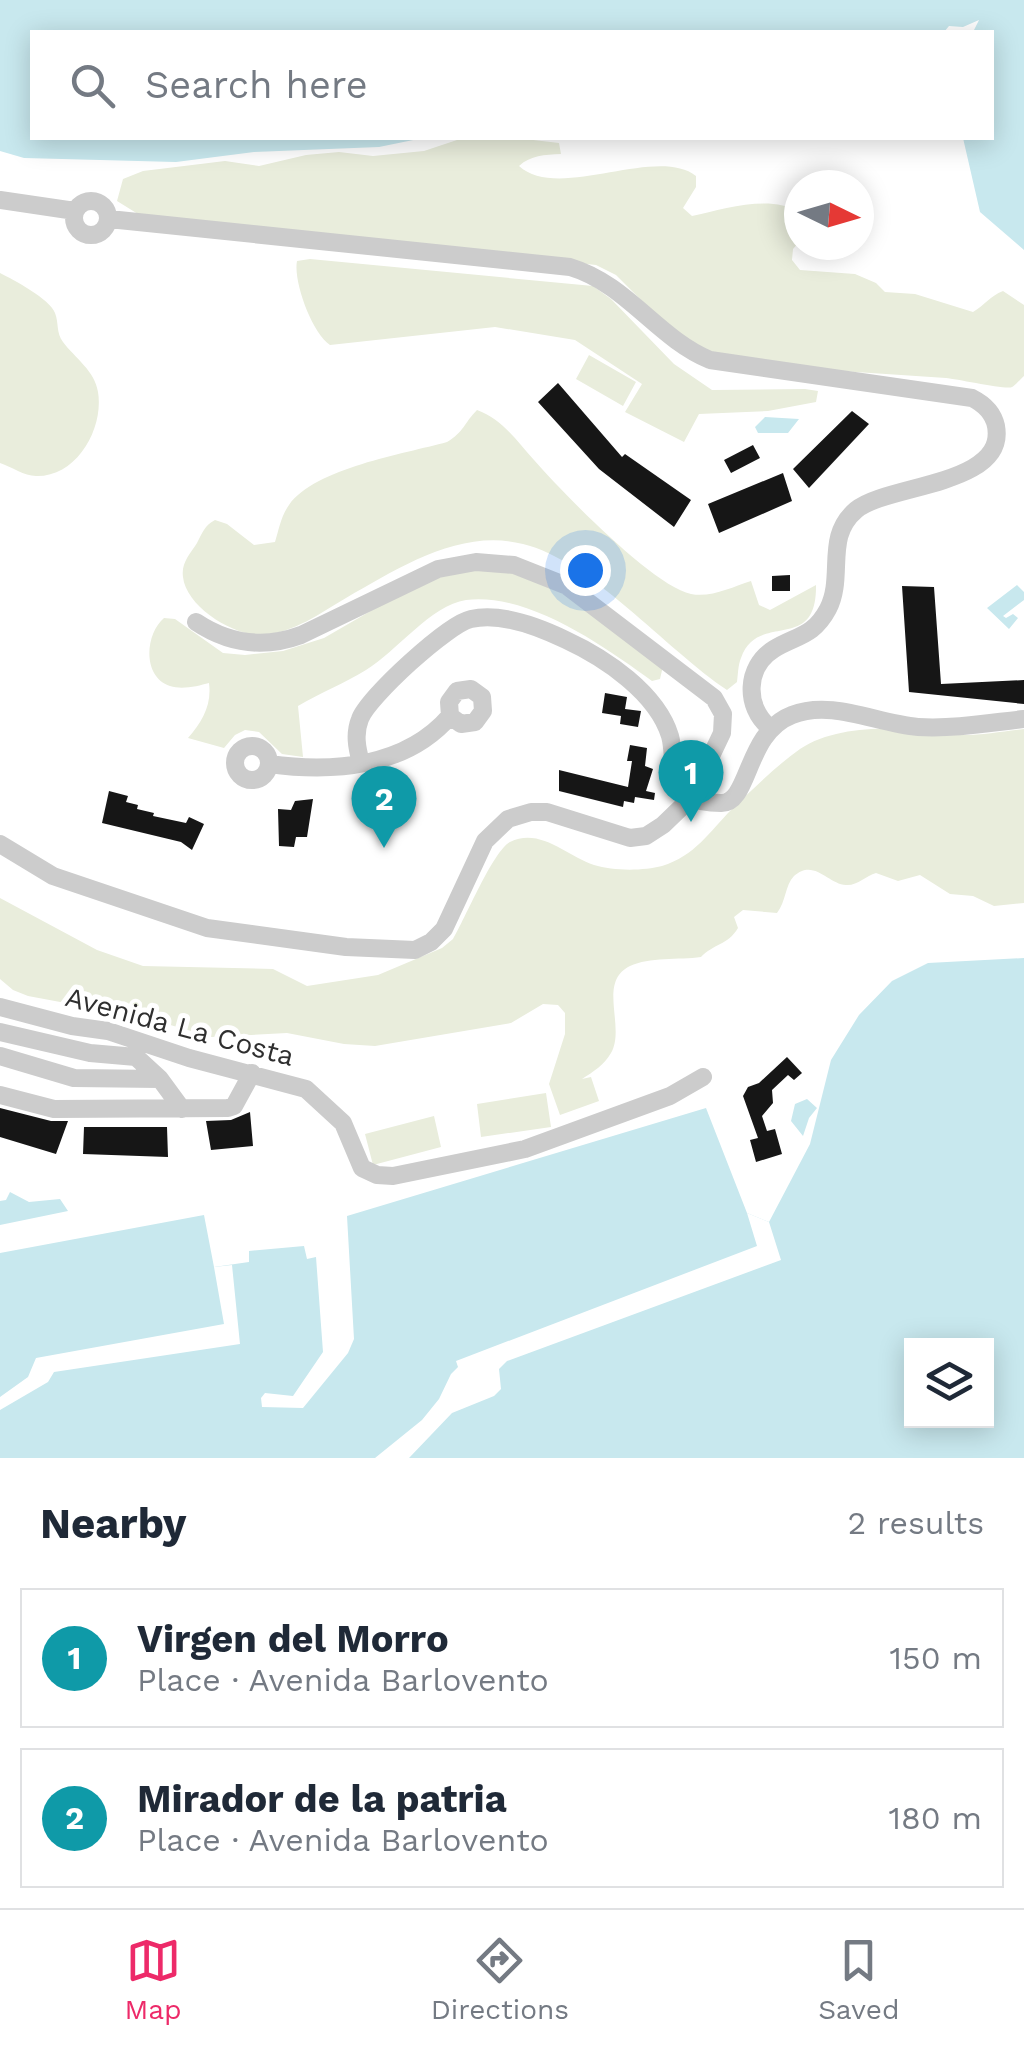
<!DOCTYPE html>
<html lang="en">
<head>
<meta charset="utf-8">
<style>
  :root { --surface:#fff; --page:#f2f2f3; --text:#1f2937; --muted:#747a83; --line:#e0e1e3; --accent:#ed2a69 }
  body { margin:0; font-family:"Work Sans",sans-serif; background:var(--page); color:var(--text) }
  .controls { position:absolute; right:30px; bottom:30px; display:grid; overflow:hidden; border-radius:0px; box-shadow:0 5px 25px #0003 }
  .controls button { width:90px; height:90px; display:grid; place-items:center; padding:0; border:0; border-bottom:2px solid var(--line); background:var(--surface); color:var(--text); font:50px sans-serif }
  .compass { position:absolute; left:784px; top:170px; width:90px; height:90px; border-radius:50%; background:var(--surface); box-shadow:0 5px 25px #0003; rotate:95deg }
  .you { position:absolute; left:585px; top:570px; width:35px; height:35px; margin:-25px; border:8px solid #fff; border-radius:50%; background:#1a73e8; box-shadow:0 0 0 15px #1a73e833 }
  .badge { display:grid; place-items:center; width:65px; height:65px; border-radius:50%; background:var(--accent); color:#fff; font-size:32px; font-weight:700 }
  .pin { position:absolute; translate:-50% -82px; filter:drop-shadow(0 2px 5px #0008) }
  .pin::after { content:''; position:absolute; top:52px; width:35px; height:30px; background:inherit; clip-path:polygon(0 0,100% 0,50% 100%) }
  .list { margin:0; padding:0; list-style:none }
  h2 { display:flex; justify-content:space-between; align-items:center; height:130px; margin:0; padding:0 40px; font-size:42px }
  h2 small { font-size:32px; font-weight:400; color:var(--muted) }
  .list li { display:grid; grid-template-columns:65px 1fr auto; gap:30px; align-items:center; box-sizing:border-box; height:140px; margin:0 20px 20px; padding:0 20px; border:2px solid var(--line); border-radius:0px }
  .list b { display:block; font-size:38px; white-space:nowrap }
  .list p { margin:0; font-size:32px; white-space:nowrap; color:var(--muted) }
  .list em { font-size:32px; font-style:normal; color:var(--muted) }
  .icon { flex:none; width:55px; height:55px; fill:none; stroke:currentColor; stroke-width:2; stroke-linecap:round; stroke-linejoin:round }
  .map { position:relative; flex:none; width:1024px; height:1458px; overflow:hidden }
  .search { position:absolute; background:var(--surface); box-shadow:0 5px 25px #0003; left:30px; right:30px; top:30px; height:110px; display:flex; align-items:center; gap:25px; box-sizing:border-box; padding:0 35px; border-radius:0px; color:var(--muted); font-size:38px }
  .sheet { height:450px; background:var(--surface) }
  nav { display:flex; justify-content:space-around; align-items:center; box-sizing:border-box; height:140px; border-top:2px solid var(--line); background:var(--surface); font-size:28px; color:var(--muted) }
  nav a { display:grid; justify-items:center; gap:5px }
  nav .on { color:var(--accent) }
  .map>svg:first-child { display:block }
  .green { fill:#e9eddc }
  .water { fill:#c8e8ee; fill-rule:evenodd }
  .pier { fill:#fff }
  .building { fill:#161616 }
  .lines { fill:none; stroke-linecap:round; stroke-linejoin:round }
  .minor { stroke:#ccc; stroke-width:18 }
  .labels { text-anchor:middle; stroke-width:10; stroke-linejoin:round; paint-order:stroke }
  .street-label { font-size:28px; fill:#2f2f2f; stroke:#fff }
</style>
</head>
<body>
<div class="map">
<svg width="1024" height="1458" viewBox="0 0 1024 1458">
  <rect width="100%" height="100%" fill="#fff"/>
  <path class="green" d="M463 138H516L559 143 561 154C544 155 531 155 519 166 558 202 656 145 696 176V187L683 208 692 216C724 209 770 194 799 212V242L793 249 792 260 800 270 855 274 876 283 885 292 915 294 973 312C985 305 990 296 1003 291L1024 305V376C1022 378 1014 386 1012 387 1007 390 957 379 946 378L720 363 684 343 616 275 596 265 138 214 117 201 123 179 143 171 225 161 259 166 306 155 339 152 373 156 424 151Z
    M310 259 593 286 611 299 674 364 712 390 805 389 818 391 816 402 768 411 699 414 684 442 625 412 642 384 575 340 495 327 330 345C312 333 293 281 297 261Z
    M0 273C14 280 50 299 55 313 59 323 56 333 63 342 75 358 95 371 98 392 104 428 77 477 36 476 24 476 12 467 0 463Z
    M589 355 636 382 623 406 576 379Z
    M477 410C502 419 517 441 534 460 562 492 653 586 691 594 711 598 732 587 751 581L759 605 770 610 816 585C817 655 758 610 741 658 738 665 738 675 737 682L727 690C667 650 590 560 523 544 460 528 399 568 346 598 319 614 295 632 263 635 235 637 186 607 183 577 181 563 190 554 197 543 203 532 204 526 215 520L227 524 254 545 275 542C279 529 281 516 289 505 315 468 404 454 447 442 464 432 464 423 477 410Z
    M494 562 547 582 663 666 660 679 652 681C605 647 528 592 466 600 431 605 396 652 366 670 345 683 320 693 298 706L303 757 282 754 259 732 245 730 235 735 224 748 188 738C202 722 212 705 209 683 198 686 182 690 170 686 142 677 145 634 164 618L175 619 223 653 245 655 283 651 324 638 426 579Z
    M1024 729V903L994 906 973 896 950 894 920 875 898 881 876 873C866 876 857 886 846 885 828 884 814 858 794 876 785 885 786 902 777 913L743 910 734 917 738 928C728 945 713 944 701 957 679 960 649 957 630 966 597 982 626 1027 611 1053 604 1065 593 1072 582 1079L591 1077 599 1101 560 1115 549 1084 565 1034V1013L558 1005 543 1004 511 1023 375 1046 344 1044 287 1033 212 1037 146 1018 28 996 13 990 0 979V898L97 950 143 966 273 969 307 986 378 975 442 948 453 939C465 919 493 851 510 842 540 827 567 856 594 865 613 871 643 871 662 866 695 856 709 832 732 809 753 789 776 766 800 749 834 726 887 727 926 730 938 732 951 735 963 735 984 735 1004 731 1024 729Z
    M546 1093 551 1127 481 1137 477 1104Z
    M434 1116 441 1147 373 1165 365 1134Z"/>
  <path class="water" d="M0 0H1024V250L980 212 963 138H992V32H973L979 20 963 27 949 26 944 32H32V138H423L379 147 254 152 176 162 24 158 0 151Z
    M765 417 799 419 788 433H758L755 427Z
    M1017 585 1024 592V600L1003 616 1006 618 1013 614 1018 618 1009 629 987 608Z
    M1024 958V1458H0V1253L204 1215 214 1267 249 1262V1251L304 1246 307 1259 316 1257 323 1352 293 1396 265 1393 261 1398 262 1407 303 1408 348 1353 354 1339 347 1216 706 1108 747 1213 769 1222 810 1144 831 1060 859 1015 892 981 928 963ZM912 1346H986V1420H912Z
    M807 1099 817 1108 809 1118 803 1136 791 1121 795 1104Z
    M10 1192 29 1202 60 1199 68 1211 0 1225V1201L6 1200Z"/>
  <path class="pier" d="M747 1213 769 1222 781 1260 507 1361 499 1369 501 1389 494 1396 452 1413 409 1458H375L422 1420 439 1399 451 1374 458 1367 456 1361 757 1246Z
    M232 1265 240 1344 54 1372 48 1382 0 1410V1397L28 1377 36 1358 224 1324 214 1267Z"/>
  <path class="building" d="M558 383 622 457 625 454 691 500 674 527 599 469 538 402Z
    M852 411 869 424 809 488 793 469Z
    M753 445 760 458 731 473 724 460Z
    M783 473 792 501 719 533 708 504Z
    M790 575V591H772V576Z
    M902 586 934 587 941 684 1024 680V704L909 692Z
    M605 693 627 697 625 709 641 711 638 727 620 724 621 716 602 713Z
    M630 745 647 748 645 766 653 769 646 791 655 793 654 800 635 797 634 803 624 801 623 807 559 791V770L628 787 632 761H627Z
    M109 791 128 796 126 802 138 805 137 809 154 813 153 816 186 823 189 817 204 824 192 850 181 842 102 823Z
    M313 799 307 837H296L294 847 279 846 278 809 291 810 295 801Z
    M787 1057 802 1073 794 1080 788 1075 772 1090 773 1103 762 1116 767 1131 775 1129 782 1154 756 1162 750 1140 758 1138 743 1096 748 1087 759 1083Z
    M0 1108 51 1121H68L56 1154 0 1137Z
    M250 1112 253 1146 211 1150 206 1121 231 1120Z
    M84 1127H167L168 1157 83 1154Z"/>
  <g class="lines">
    <path class="minor" d="M0 200 75 211
      M74 218a17 17 0 1 1 34 0a17 17 0 1 1-34 0Z
      M109 219 570 267C627 284 657 338 710 360L972 398C984 404 993 412 996 426 1007 486 887 484 856 510 824 537 845 576 828 609 813 637 797 635 774 649 745 667 745 707 769 727
      M235 763a17 17 0 1 1 34 0a17 17 0 1 1-34 0Z
      M361 763C357 748 354 734 360 719 368 697 448 624 471 619 501 612 539 627 566 640 605 658 657 693 670 736 675 753 670 781 684 794 691 801 711 803 721 803 750 804 745 733 792 715 832 699 877 724 918 727 955 729 988 723 1024 719
      M269 764C334 773 406 767 450 716L449 702 457 691 471 689 482 697 483 711 475 722 461 724 450 716
      M0 844 53 876 207 928 346 947 415 950 431 942 444 929 485 841 508 819 531 812H547L630 838 646 836 663 825 691 798 722 733 723 714 714 698 567 586 514 565 476 562 438 569 301 635C263 649 229 644 196 622
      M0 1007 72 1026 108 1031 189 1058 306 1089 343 1123 362 1168 377 1175 393 1176 525 1149 670 1096 703 1077
      M0 1032 90 1053 136 1057 160 1079 182 1109
      M0 1056 74 1078 160 1079
      M0 1095 54 1109 228 1108 234 1106 252 1073"/>
  </g>
  <g class="labels">
    <g class="street-label">
      <text transform="translate(180 1026) rotate(15)" y="10">Avenida La Costa</text>
    </g>
  </g>
</svg>
<div class="controls">
<button><svg class="icon" aria-label="layers" viewBox="0 0 24 24"><path d="M12 4l9 5-9 5-9-5zM3 14l9 5 9-5"/></svg></button>
</div>
<svg class="compass" viewBox="-18 -18 36 36"><path d="M0-13l5 13h-10z" fill="#e53935"/><path d="M0 13l5-13h-10z" fill="#747a83"/></svg>
<div class="you"></div>
<div class="pin badge" style="left:691px;top:822px;background:#0f9aa8">1</div>
<div class="pin badge" style="left:384px;top:848px;background:#0f9aa8">2</div>
<div class="search"><svg class="icon" aria-label="search" viewBox="0 0 24 24"><circle cx="10" cy="10" r="6"/><path d="M15 15l6 6"/></svg>Search here</div>
</div>
<section class="sheet">
<h2>Nearby<small>2 results</small></h2>
<ul class="list">
<li><span class="badge" style="background:#0f9aa8">1</span><div><b>Virgen del Morro</b><p>Place · Avenida Barlovento</p></div><em>150 m</em></li>
<li><span class="badge" style="background:#0f9aa8">2</span><div><b>Mirador de la patria</b><p>Place · Avenida Barlovento</p></div><em>180 m</em></li>
</ul>
</section>
<nav>
<a class="on"><svg class="icon" aria-label="map" viewBox="0 0 24 24"><path d="M3 6l6-2 6 2 6-2v14l-6 2-6-2-6 2zM9 4v14M15 6v14"/></svg>Map</a>
<a><svg class="icon" aria-label="directions" viewBox="0 0 24 24"><path d="M12 3l9 9-9 9-9-9zM9 14v-3h6M13 9l2 2-2 2"/></svg>Directions</a>
<a><svg class="icon" aria-label="saved" viewBox="0 0 24 24"><path d="M7 4h10v16l-5-4-5 4z"/></svg>Saved</a>
</nav>
</body>
</html>
